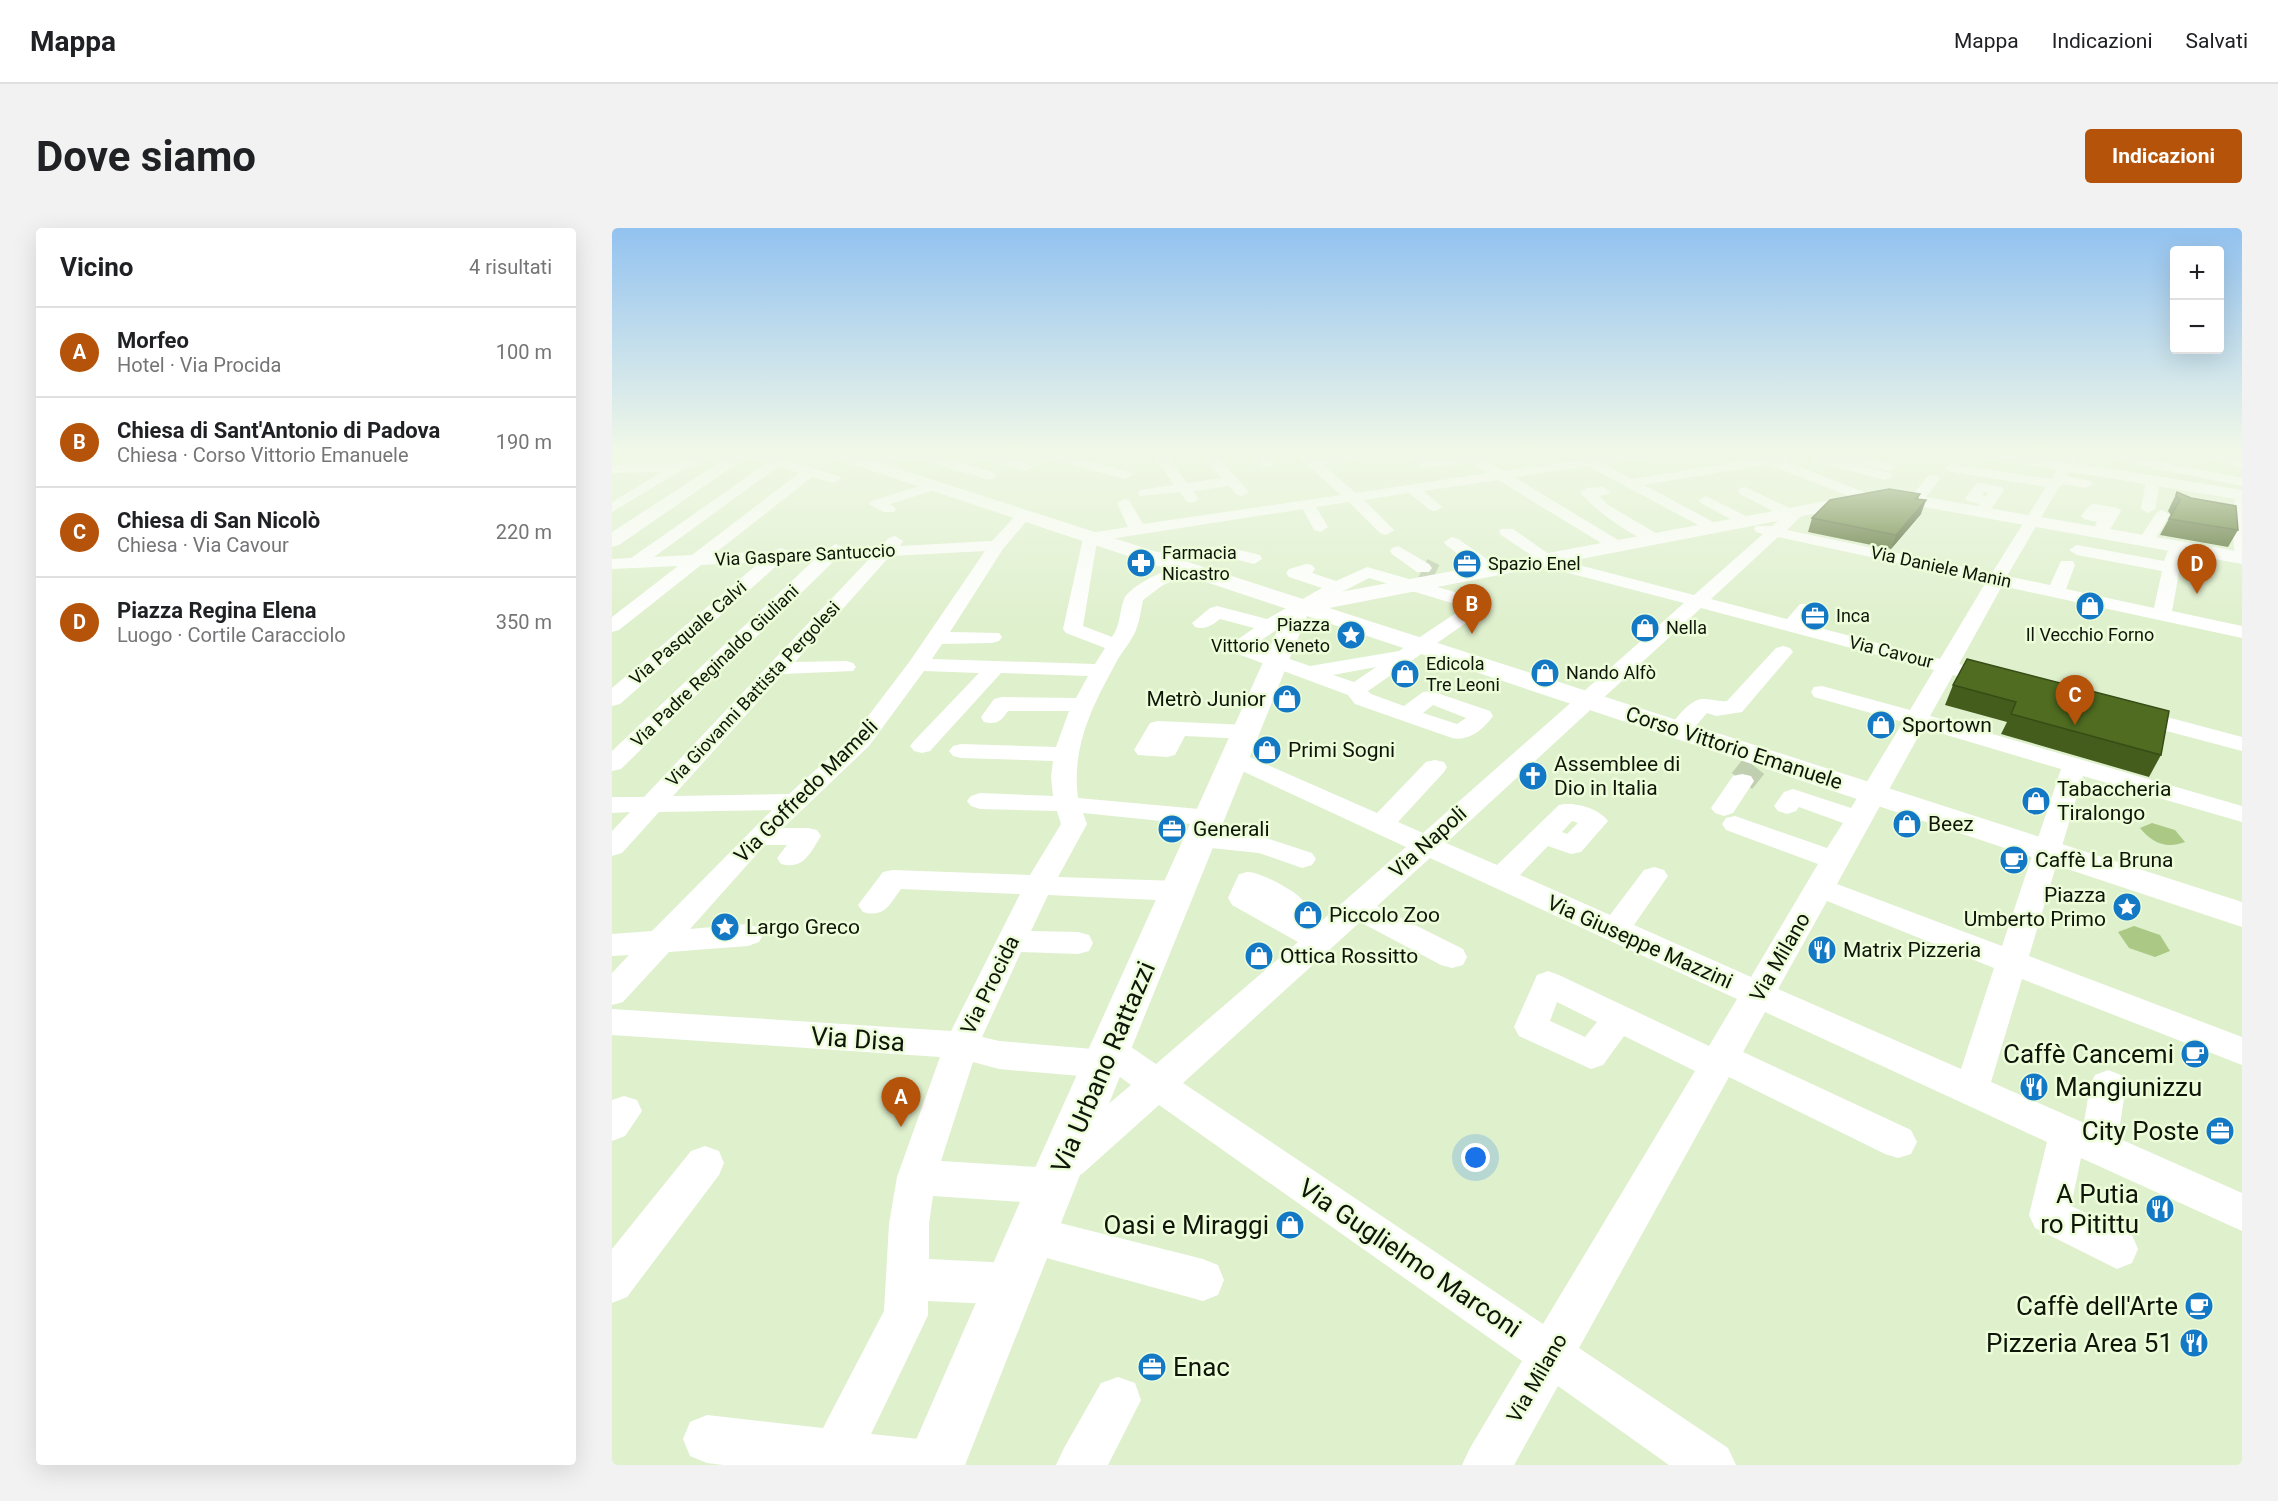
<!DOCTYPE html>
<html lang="it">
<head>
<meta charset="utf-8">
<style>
  :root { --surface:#fff; --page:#f2f2f2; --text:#202124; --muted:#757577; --line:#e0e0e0; --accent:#b45309 }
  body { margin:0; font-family:Roboto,sans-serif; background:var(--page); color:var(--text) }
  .controls { position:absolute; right:18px; top:18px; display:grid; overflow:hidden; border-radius:6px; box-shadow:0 6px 24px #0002 }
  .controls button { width:54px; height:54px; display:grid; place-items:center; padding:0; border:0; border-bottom:2px solid var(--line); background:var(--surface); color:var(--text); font:30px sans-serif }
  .you { position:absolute; left:864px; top:930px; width:21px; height:21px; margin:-15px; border:4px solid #fff; border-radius:50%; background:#1a73e8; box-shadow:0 0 0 9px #1a73e833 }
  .badge { display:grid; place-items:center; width:39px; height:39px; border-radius:50%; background:var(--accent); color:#fff; font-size:20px; font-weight:700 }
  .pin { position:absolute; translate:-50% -50px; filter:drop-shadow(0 2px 3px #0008) }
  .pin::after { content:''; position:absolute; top:32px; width:21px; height:18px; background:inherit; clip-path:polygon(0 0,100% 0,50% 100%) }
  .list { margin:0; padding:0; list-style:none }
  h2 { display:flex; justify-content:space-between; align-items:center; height:78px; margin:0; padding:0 24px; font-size:26px }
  h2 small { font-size:20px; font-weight:400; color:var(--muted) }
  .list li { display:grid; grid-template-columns:39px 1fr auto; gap:18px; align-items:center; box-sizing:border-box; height:90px; padding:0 24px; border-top:2px solid var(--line) }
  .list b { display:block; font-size:22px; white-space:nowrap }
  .list p { margin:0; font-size:20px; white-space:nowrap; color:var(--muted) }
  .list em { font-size:20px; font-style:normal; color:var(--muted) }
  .map { position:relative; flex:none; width:1630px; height:1237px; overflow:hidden; border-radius:6px }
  header { display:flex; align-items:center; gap:36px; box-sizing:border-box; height:84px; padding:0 30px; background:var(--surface); border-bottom:2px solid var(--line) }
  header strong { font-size:28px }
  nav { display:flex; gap:33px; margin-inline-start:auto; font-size:21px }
  .intro { display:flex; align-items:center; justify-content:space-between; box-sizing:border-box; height:144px; padding:0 36px }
  h1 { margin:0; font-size:42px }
  .button { padding:15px 27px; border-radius:6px; background:var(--accent); color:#fff; font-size:21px; font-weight:700 }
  main { display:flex; gap:36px; padding:0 36px }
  aside { flex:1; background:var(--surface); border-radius:6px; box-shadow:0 6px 24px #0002 }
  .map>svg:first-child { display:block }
  .green { fill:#abc984 }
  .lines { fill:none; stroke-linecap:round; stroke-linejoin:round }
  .street-tunnel-far1 { stroke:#c0cfb0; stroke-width:20; stroke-dasharray:20 10; stroke-linecap:butt }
  .street-tunnel { stroke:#c0cfb0; stroke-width:26; stroke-dasharray:26 13; stroke-linecap:butt }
  .street { fill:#fff; fill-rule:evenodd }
  .secondary { fill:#fff; fill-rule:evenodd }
  .wall { fill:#445d1c }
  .shaded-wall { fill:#374c16 }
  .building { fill:#4f6c20; stroke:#374c16; stroke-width:1.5 }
  .labels { text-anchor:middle; stroke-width:5; stroke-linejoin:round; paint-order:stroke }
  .far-poi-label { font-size:18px; fill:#0f1509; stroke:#edfdda; text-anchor:start }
  .far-street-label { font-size:18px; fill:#0f1509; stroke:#edfdda }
  .poi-label { font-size:21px; fill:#0f1509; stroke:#edfdda; text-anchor:start }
  .street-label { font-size:21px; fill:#0f1509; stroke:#edfdda }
  .near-street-label { font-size:26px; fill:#0f1509; stroke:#edfdda }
  .near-poi-label { font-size:26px; fill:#0f1509; stroke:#edfdda; text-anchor:end }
</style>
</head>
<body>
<header>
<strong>Mappa</strong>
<nav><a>Mappa</a><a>Indicazioni</a><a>Salvati</a></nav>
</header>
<div class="intro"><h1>Dove siamo</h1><a class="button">Indicazioni</a></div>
<main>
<aside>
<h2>Vicino<small>4 risultati</small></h2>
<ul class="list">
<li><span class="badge">A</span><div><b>Morfeo</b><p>Hotel · Via Procida</p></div><em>100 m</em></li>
<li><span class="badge">B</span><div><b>Chiesa di Sant'Antonio di Padova</b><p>Chiesa · Corso Vittorio Emanuele</p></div><em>190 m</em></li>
<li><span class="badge">C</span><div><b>Chiesa di San Nicolò</b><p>Chiesa · Via Cavour</p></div><em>220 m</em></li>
<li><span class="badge">D</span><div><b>Piazza Regina Elena</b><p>Luogo · Cortile Caracciolo</p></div><em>350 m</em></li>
</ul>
</aside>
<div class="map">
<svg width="1630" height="1237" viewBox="0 0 1630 1237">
  <rect width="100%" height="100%" fill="#dff0cd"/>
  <path class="green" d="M1540 595 1563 602 1573 614C1554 621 1540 615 1528 600Z
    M1522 698 1548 707 1558 723 1543 729 1517 720 1506 704Z"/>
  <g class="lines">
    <path class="street-tunnel-far1" d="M811 340 823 346"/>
    <path class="street-tunnel" d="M1130 553 1142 538"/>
    <path class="street" d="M92 223H107L83 239 70 242 0 284V274L50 244 0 245V237L66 235Z
      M128 223H143L227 248 229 251 222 255 200 249 102 326 161 323 169 320 176 323 215 321 224 316 232 320 269 318 277 310 283 308 291 313 288 318 380 313 406 285H416L419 288 391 321 338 404 387 405 390 409 387 413 380 415 330 416 320 431 483 436 493 420 454 405 451 401 472 306 516 299 505 275 512 271 517 272 531 296 729 267 680 223H693L703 231 728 227 725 223H739L746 229 744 232 711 237 744 265 876 245 860 235 811 240 790 223H804L819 233 849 229 843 223H858L891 243 967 232 973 227 980 230 1026 223H1056L1050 227 992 236 1020 251 1176 225 1183 229 1173 233 1259 267 1261 270 1259 273H1249L1156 236 1032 257 1107 297 1109 300 1101 305 976 238 902 249 1011 315 1013 318 1011 321H999L886 252 812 263 830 279 823 283 818 282 797 265 752 272 782 302 774 307 768 305 737 274 704 279 716 299 708 304 702 302 691 281 485 313 471 398 500 409C509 397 507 382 513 369 521 356 565 334 579 337L582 341 579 345 551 357 531 372C529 381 528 391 525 399 522 410 512 421 506 431 482 475 459 517 466 570L598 582 607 584 611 590 607 596 598 598 471 585 475 596 446 649 566 653 576 656 580 663 576 670 566 673 436 667 419 703 466 704 477 707 481 715 477 723 466 726 409 724 370 809 387 813 481 821 485 813C508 806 525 824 544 836L686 714 620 677 616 670 627 646C630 646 633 644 636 644 648 644 686 664 691 673L681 685 705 697 794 619 615 536 611 531 615 526 623 524 631 526 765 585 814 534 823 532 832 534 835 539 832 544 786 594 811 605 1072 375 922 336 920 332 922 329 889 307 887 304 889 301H901L944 331 1082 367 1151 306 1144 304 1142 301 1144 298H1160L1171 288 1128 266 1126 263 1128 260 1133 259 1180 281H1190L1193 284 1175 302 1380 345 1434 259 1341 244 1336 243 1334 240 1336 237 1341 236 1439 251 1458 223H1470L1454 248 1479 253 1481 256 1474 260 1451 256 1447 259 1395 348 1438 357 1449 333H1461L1463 337 1454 361 1542 380 1550 343 1465 327 1457 322 1465 317 1552 333 1557 320H1569L1571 323 1560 383 1630 398V410L1390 358 1347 436 1357 439 1360 443 1357 447 1350 449 1341 447 1318 488 1630 578V594L1471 548 1417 728 1630 809V837L1410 751 1379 854 1472 895 1478 857 1483 847 1496 842 1509 847 1514 857 1506 910 1630 965V1003L1469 930 1459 978 1520 1007 1526 1021 1520 1035 1505 1041 1423 1000 1417 987 1435 914 1153 784 1131 824 1299 902 1305 914 1299 926 1286 930 1273 926 1117 849 967 1120 1116 1220 1124 1237H1057L946 1158 902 1237H850L858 1220 910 1133 547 877 470 946 457 951 461 958 455 971 441 976 321 968 317 996V1031L399 1035 414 1041 420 1056 414 1071 399 1077 316 1073V1087L309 1102 259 1206 317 1212 334 1220 342 1237H111L95 1235 78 1228 71 1211 78 1194 95 1187 211 1200 272 1083 277 996 285 949 328 829 0 807V781L339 803 408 666 289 661C277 677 273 690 251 684L246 677 271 644 281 642 418 647 449 596 445 583 368 581 359 578 355 573 359 568 368 565 441 568 439 549 441 533 349 530 341 528 337 523 341 518 349 516 444 519 457 483H396C389 493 385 497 372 494L369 489 382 471 390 469 464 470 476 448 389 445 318 523 310 525 302 523 298 518 302 513 367 445 312 443 257 518 171 600H196L205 602 209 608C198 625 192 642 169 636L165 630 175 617H153L78 701 136 696 147 700 151 707 147 714 136 718 57 724 11 774 0 777V745L17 727 0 728V706L40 703 160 582 47 584 10 625 0 628V603L18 584 0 585V569H32L259 329 224 331 9 541 0 543V523L203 331 170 333 8 476 0 478V460L148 334 89 337 7 402 0 404V389L66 338 0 341V331L19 330 155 235 129 227ZM167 238 187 245 80 327 42 329ZM1166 309 1374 354 1328 431 1192 396 1204 380 1202 376H1188L1175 391 1099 371ZM373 323 298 433 241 508 177 566 61 568 171 446 241 443 244 439 241 435 234 433 183 434 278 328ZM1089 380 1322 442 1298 482 1210 458 1202 459 1199 464 1202 469 1291 494 1239 580 1181 561 1172 564 1162 578 1166 583 1175 586 1184 583 1187 579 1231 595 1215 620 1123 588 1114 590 1110 596 1114 602 1206 636 1139 749 1022 697 1056 648 1052 642 1042 639 1032 642 998 687 908 647 936 618 959 626 969 624 996 593C987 580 961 573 947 577L885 637 834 615ZM1311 500 1449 541 1390 718 1225 656ZM960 593 966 595 955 606 950 604ZM818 630 1125 771 1097 818 947 747 936 743 925 747 902 799 907 808 979 841 991 837 1012 808 1083 843 931 1096 571 855 748 694 829 737 840 740 851 737 855 729 851 721 765 678ZM1215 673 1382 740 1349 841 1166 761ZM945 774 985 794 973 809 938 793ZM361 834 387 841 492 850 504 846 519 857 442 922 437 934 440 940 329 933Z
      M289 223H314L313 224 383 245 385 248 378 252 300 229 256 240 249 236 251 233Z
      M354 223H373L419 236 421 239 414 243 355 226Z
      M420 223H439L518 244 520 247 513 251 421 226Z
      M539 223H551L575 255 610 250 587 223H600L637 264 630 268 625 267 617 258 581 263 587 271 580 275 575 274 568 264 528 268 526 265 528 262 562 257Z
      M635 223H648L661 235 659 238H649Z
      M1203 223H1230L1282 236 1284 239 1277 243 1214 228 1278 245 1280 248 1273 252 1202 233 1200 226Z
      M1424 223 1436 224 1429 236 1424 237 1417 233Z
      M1504 223H1516L1515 227 1630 250V258L1502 232 1500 229Z
      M1588 223H1605L1630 231V240L1589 226Z
      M1321 247 1326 248 1328 251 1326 254 1309 275H1299L1297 272 1299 269 1316 248Z
      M1541 248 1548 252 1543 281 1536 285 1529 281 1534 252Z
      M321 254 328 258 326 261 278 276 284 281 282 284H272L257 276 259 273Z
      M1369 255 1390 259 1392 262 1375 287 1370 289 1362 284 1368 276 1355 273 1353 270 1364 256ZM1372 264 1376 265 1374 268 1370 267Z
      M991 259 998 263 996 266 987 268 996 277 1049 308 1051 311 1049 314C1030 319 979 279 968 264L975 260Z
      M1630 266V327L1622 322 1620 289 1623 270Z
      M1094 268 1138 290 1141 293 1133 298 1128 296 1089 275 1087 272Z
      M1483 276 1506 280 1509 283 1494 308 1488 310 1480 305 1485 294 1472 291 1469 288 1478 277Z
      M1550 282 1558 287 1540 316 1534 318 1528 316 1526 313 1545 284Z
      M840 309 846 311 885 338 888 342 885 346H873L834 317 832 314Z
      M611 318 648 327 650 331 642 336 611 328 547 334 539 329 547 324Z
      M786 318 817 336 820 340 817 344H805L780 326 778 323 780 320Z
      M694 336 700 337 703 341 700 345 724 353 755 339 874 373 877 377 874 381 756 463 759 466 792 478 811 464 819 463 878 483 881 488C872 501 856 514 840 510L743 476 736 467 618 423 615 419 642 400 608 391C600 397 594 402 583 399L580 395 598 380 605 378 655 391 710 360 677 349 674 345 677 341ZM757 350 853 379 787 423 698 438 640 418 695 382ZM764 439 742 454 721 447ZM821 477 854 490 845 496 811 485Z
      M1171 418 1178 420 1181 424 1130 484 1104 488 1095 485C1084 497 1076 511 1059 507L1056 502C1062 492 1079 470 1091 471 1100 471 1106 474 1115 473L1164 420Z
      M1521 480 1630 509V523L1513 492 1510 487 1513 482Z
      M546 493 635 497 643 499 646 504 643 509 635 511 573 508 563 527 555 529 526 527 522 522 538 495Z
      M1130 546 1139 548 1142 553 1121 585 1112 588 1103 585 1099 580 1121 548Z
      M589 604 651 609 700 625 704 631 700 637 690 640 647 625 580 618 576 612 580 606Z
      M12 868 25 872 30 883 13 908 0 913V872Z
      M93 918 107 923 112 935 107 947 15 1069 0 1075V1021L79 923Z
      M420 988 591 1031 606 1037 612 1052 606 1067 591 1073 420 1026 406 1021 400 1007 406 993Z
      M506 1149 523 1155 529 1172 496 1237H444L452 1220 489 1155Z"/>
    <path class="secondary" d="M125 223H143L7 317 0 319V304Z
      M208 223H231L691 371 1273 262 1630 324V336L1273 272 717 380 1630 674V699L695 388 470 942 353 1237H293L422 942 675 381 210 226Z
      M1355 223H1390L1630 262V272L1363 228Z"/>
  </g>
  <path class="wall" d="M1565 264 1626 302 1616 319 1548 307 1559 287 1556 283Z
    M1308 266 1306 271 1309 286 1279 321 1196 304 1200 290Z
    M1355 431 1549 527 1537 549 1389 506 1395 494 1333 477 1341 457Z"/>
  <path class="shaded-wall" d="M1314 272 1309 286 1279 321 1284 307Z"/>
  <path class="building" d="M1277 261 1308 266 1304 271 1314 272 1284 307 1200 290 1218 272Z
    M1565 264 1579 270 1624 278 1626 302 1557 291 1568 272 1564 267Z
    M1355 431 1557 483 1549 527 1399 486 1404 474 1341 457Z"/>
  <linearGradient id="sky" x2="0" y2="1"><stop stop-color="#92c2f0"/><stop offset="0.56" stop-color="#f1f8e8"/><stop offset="1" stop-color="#f1f8e8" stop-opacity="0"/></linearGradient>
  <rect width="1630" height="396" fill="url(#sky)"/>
  <defs>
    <g id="pharmacy-disc" transform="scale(1.5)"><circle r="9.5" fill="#1479c4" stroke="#edfdda"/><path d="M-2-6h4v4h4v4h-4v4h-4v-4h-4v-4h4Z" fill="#fff"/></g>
    <g id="office-disc" transform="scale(1.5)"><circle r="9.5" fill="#1479c4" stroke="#edfdda"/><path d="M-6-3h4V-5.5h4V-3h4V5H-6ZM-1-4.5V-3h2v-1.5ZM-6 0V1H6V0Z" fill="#fff"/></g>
    <g id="shop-disc" transform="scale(1.5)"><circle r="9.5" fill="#1479c4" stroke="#edfdda"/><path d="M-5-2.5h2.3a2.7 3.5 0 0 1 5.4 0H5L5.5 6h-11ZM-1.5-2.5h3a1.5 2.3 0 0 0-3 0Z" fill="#fff"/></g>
    <g id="sight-disc" transform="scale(1.5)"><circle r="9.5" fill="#1479c4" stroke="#edfdda"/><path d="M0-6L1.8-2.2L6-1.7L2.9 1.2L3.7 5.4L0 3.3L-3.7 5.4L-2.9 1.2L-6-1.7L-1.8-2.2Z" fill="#fff"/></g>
    <g id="church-disc" transform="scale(1.5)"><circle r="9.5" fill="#1479c4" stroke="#edfdda"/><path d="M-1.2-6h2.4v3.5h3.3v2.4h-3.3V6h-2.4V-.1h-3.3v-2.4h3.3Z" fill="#fff"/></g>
    <g id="cafe-disc" transform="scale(1.5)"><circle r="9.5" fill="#1479c4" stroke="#edfdda"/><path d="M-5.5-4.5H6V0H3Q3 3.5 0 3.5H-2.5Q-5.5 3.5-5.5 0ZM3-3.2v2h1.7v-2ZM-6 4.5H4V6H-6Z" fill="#fff"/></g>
    <g id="restaurant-disc" transform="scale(1.5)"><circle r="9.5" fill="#1479c4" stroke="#edfdda"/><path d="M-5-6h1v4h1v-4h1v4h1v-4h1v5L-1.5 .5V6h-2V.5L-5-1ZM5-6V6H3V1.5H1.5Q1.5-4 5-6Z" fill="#fff"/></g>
  </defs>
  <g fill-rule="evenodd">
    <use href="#pharmacy-disc" x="529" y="335"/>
    <use href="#office-disc" x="855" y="336"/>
    <use href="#shop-disc" x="1478" y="378"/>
    <use href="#office-disc" x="1203" y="388"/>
    <use href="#shop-disc" x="1033" y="400"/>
    <use href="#sight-disc" x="739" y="407"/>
    <use href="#shop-disc" x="933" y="445"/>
    <use href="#shop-disc" x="793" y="446"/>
    <use href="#shop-disc" x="675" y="471"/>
    <use href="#shop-disc" x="1269" y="497"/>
    <use href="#shop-disc" x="655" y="522"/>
    <use href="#church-disc" x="921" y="548"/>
    <use href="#shop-disc" x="1424" y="573"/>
    <use href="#shop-disc" x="1295" y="596"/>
    <use href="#office-disc" x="560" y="601"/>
    <use href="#cafe-disc" x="1402" y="632"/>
    <use href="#sight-disc" x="1515" y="679"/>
    <use href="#shop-disc" x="696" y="687"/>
    <use href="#sight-disc" x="113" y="699"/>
    <use href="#restaurant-disc" x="1210" y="722"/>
    <use href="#shop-disc" x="647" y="728"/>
    <use href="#cafe-disc" x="1583" y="826"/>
    <use href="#restaurant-disc" x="1422" y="859"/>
    <use href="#office-disc" x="1608" y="903"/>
    <use href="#restaurant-disc" x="1548" y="981"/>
    <use href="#shop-disc" x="678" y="997"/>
    <use href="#cafe-disc" x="1587" y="1078"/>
    <use href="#restaurant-disc" x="1582" y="1115"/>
    <use href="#office-disc" x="540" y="1139"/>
  </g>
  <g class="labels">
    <g class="far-poi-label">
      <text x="550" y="331">Farmacia<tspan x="550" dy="21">Nicastro</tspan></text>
      <text x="876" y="342">Spazio Enel</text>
      <text x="1224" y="394">Inca</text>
      <text x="718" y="403" text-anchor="end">Piazza<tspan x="718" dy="21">Vittorio Veneto</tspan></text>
      <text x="1054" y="406">Nella</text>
      <text x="1478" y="413" text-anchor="middle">Il Vecchio Forno</text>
      <text x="814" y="442">Edicola<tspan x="814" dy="21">Tre Leoni</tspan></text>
      <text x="954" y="451">Nando Alfò</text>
    </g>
    <g class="far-street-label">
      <text transform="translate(193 327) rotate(-3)" y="6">Via Gaspare Santuccio</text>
      <text transform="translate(1329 339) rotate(12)" y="6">Via Daniele Manin</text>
      <text transform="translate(76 405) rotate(-41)" y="6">Via Pasquale Calvi</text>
      <text transform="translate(1279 424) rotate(14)" y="6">Via Cavour</text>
      <text transform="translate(103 438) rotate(-44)" y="6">Via Padre Reginaldo Giuliani</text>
      <text transform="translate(141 466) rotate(-47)" y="6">Via Giovanni Battista Pergolesi</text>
    </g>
    <g class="poi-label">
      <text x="654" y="478" text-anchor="end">Metrò Junior</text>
      <text x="1290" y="504">Sportown</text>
      <text x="676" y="529">Primi Sogni</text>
      <text x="942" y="543">Assemblee di<tspan x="942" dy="24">Dio in Italia</tspan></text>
      <text x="1445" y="568">Tabaccheria<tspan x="1445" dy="24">Tiralongo</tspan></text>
      <text x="1316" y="603">Beez</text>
      <text x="581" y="608">Generali</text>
      <text x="1423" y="639">Caffè La Bruna</text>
      <text x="1494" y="674" text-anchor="end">Piazza<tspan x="1494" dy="24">Umberto Primo</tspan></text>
      <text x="717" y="694">Piccolo Zoo</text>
      <text x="134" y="706">Largo Greco</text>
      <text x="1231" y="729">Matrix Pizzeria</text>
      <text x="668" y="735">Ottica Rossitto</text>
    </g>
    <g class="street-label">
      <text transform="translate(1122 520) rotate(18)" y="7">Corso Vittorio Emanuele</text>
      <text transform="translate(194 563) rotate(-45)" y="7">Via Goffredo Mameli</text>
      <text transform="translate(816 614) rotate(-42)" y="7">Via Napoli</text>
      <text transform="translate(1028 714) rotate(24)" y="7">Via Giuseppe Mazzini</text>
      <text transform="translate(1168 729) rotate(-60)" y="7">Via Milano</text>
      <text transform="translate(378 757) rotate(-64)" y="7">Via Procida</text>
      <text transform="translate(925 1150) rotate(-60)" y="7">Via Milano</text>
    </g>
    <g class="near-street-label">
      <text transform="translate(246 811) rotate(4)" y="9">Via Disa</text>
      <text transform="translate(491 839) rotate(-67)" y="9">Via Urbano Rattazzi</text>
      <text transform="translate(798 1030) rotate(34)" y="9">Via Guglielmo Marconi</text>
    </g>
    <g class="near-poi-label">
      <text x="1562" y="835">Caffè Cancemi</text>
      <text x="1443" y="868" text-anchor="start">Mangiunizzu</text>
      <text x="1587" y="912">City Poste</text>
      <text x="1527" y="975">A Putia<tspan x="1527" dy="30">ro Pitittu</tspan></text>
      <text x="657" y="1006">Oasi e Miraggi</text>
      <text x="1566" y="1087">Caffè dell'Arte</text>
      <text x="1561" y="1124">Pizzeria Area 51</text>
      <text x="561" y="1148" text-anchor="start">Enac</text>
    </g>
  </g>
</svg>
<div class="controls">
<button>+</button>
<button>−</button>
</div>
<div class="you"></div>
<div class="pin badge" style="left:289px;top:899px">A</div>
<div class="pin badge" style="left:860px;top:406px">B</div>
<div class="pin badge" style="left:1463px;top:497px">C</div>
<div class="pin badge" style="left:1585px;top:366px">D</div>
</div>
</main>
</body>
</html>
